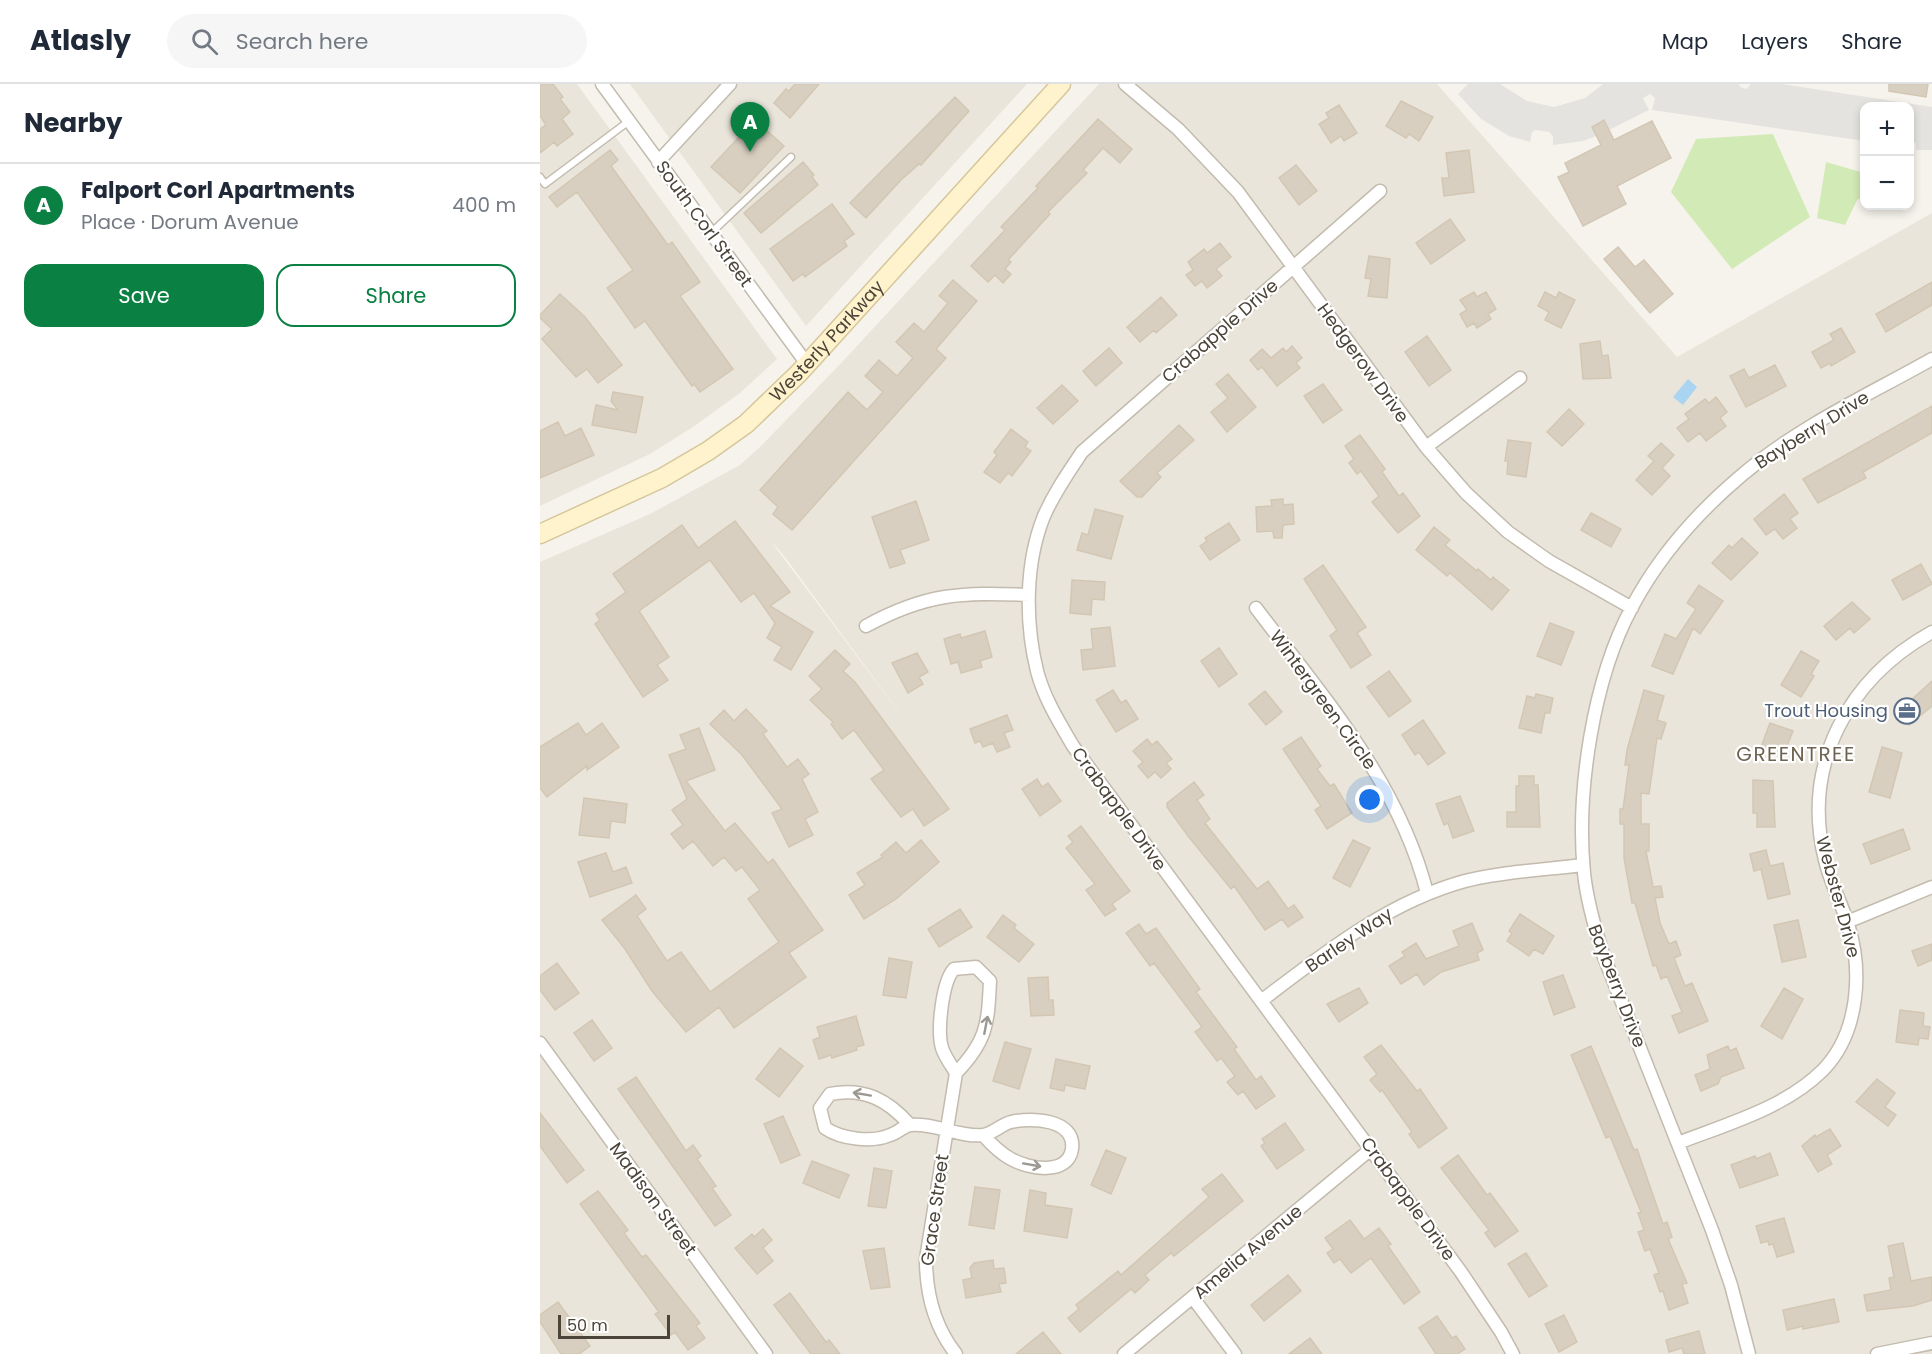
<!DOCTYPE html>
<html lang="en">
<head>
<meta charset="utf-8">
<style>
  :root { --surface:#fff; --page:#f6f6f7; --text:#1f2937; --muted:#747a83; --line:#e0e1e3; --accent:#0b8043 }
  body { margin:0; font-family:Poppins,sans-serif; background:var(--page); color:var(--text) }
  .controls { position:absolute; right:18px; top:18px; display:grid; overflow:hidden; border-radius:12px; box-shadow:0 3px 9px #0003 }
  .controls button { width:54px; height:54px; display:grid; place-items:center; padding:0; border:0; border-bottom:2px solid var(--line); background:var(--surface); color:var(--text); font:30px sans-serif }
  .scale { position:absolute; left:18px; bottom:15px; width:112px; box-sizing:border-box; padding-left:6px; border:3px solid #4b4439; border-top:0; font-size:16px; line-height:21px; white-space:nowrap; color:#4b4439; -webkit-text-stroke:4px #fff; paint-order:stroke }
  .you { position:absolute; left:830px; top:716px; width:21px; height:21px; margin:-15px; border:4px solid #fff; border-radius:50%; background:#1a73e8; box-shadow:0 0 0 9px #1a73e833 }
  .badge { display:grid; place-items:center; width:39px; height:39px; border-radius:50%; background:var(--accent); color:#fff; font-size:20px; font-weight:700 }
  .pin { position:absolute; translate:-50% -50px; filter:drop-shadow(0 2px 3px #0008) }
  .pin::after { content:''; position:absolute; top:32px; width:21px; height:18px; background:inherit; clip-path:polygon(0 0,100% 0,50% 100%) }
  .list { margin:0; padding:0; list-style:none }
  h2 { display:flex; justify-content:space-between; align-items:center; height:78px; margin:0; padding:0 24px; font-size:26px }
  h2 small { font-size:20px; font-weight:400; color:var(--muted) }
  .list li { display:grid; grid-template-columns:39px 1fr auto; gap:18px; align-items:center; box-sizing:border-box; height:84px; padding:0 24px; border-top:2px solid var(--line) }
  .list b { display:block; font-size:22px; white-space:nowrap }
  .list p { margin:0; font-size:20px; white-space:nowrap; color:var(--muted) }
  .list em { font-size:20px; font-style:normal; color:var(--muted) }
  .actions { display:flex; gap:12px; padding:18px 24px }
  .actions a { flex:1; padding:14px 0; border:2px solid var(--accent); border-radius:18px; text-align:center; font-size:21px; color:var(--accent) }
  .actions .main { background:var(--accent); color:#fff }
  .icon { flex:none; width:33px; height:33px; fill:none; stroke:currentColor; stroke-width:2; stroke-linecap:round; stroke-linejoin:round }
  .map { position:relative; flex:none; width:1392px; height:1270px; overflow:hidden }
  header { display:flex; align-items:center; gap:36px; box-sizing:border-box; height:84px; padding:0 30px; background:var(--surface); border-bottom:2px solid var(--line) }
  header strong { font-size:28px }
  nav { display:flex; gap:33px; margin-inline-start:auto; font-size:21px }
  .search { width:420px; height:54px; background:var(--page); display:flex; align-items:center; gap:15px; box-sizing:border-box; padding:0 21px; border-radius:33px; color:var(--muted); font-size:22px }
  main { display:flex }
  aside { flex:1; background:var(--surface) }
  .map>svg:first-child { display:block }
  .residential { fill:#eae5da; fill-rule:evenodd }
  .green { fill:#d2eab5 }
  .parking { fill:#e5e3e0 }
  .water { fill:#a9d4f2 }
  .building { fill:#d8cfc1; stroke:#d3c7b4; stroke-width:1.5 }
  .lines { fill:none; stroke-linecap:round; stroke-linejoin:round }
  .lane-casing { stroke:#c2bbae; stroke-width:9 }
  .street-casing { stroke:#c2bbae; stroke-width:15 }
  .secondary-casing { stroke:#d6c79b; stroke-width:21 }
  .lane { stroke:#fff; stroke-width:6 }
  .street { stroke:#fff; stroke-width:12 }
  .secondary { stroke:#fff3cd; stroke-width:18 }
  .oneway { stroke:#9c9892 }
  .labels { text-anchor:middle; stroke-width:4.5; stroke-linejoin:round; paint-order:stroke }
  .street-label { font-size:18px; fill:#4b4439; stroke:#fff }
  .service-label { font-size:18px; fill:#4e5e75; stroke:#fff; text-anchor:end }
  .neighbourhood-label { font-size:20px; letter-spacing:1.5px; fill:#6e6250; stroke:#fff }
</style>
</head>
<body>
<header>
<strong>Atlasly</strong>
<div class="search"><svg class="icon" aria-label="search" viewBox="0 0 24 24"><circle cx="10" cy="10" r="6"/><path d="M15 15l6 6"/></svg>Search here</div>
<nav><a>Map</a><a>Layers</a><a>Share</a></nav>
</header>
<main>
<aside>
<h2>Nearby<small></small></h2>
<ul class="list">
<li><span class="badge">A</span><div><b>Falport Corl Apartments</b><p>Place · Dorum Avenue</p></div><em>400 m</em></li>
</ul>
<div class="actions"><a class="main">Save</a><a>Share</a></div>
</aside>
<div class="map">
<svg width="1392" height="1270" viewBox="0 0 1392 1270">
  <rect width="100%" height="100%" fill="#f6f3ec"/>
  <path class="residential" d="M0 0H37L237 275 200 309 153 343 110 370 0 422Z
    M90 0H487L266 242Z
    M559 0H897L1137 273 1392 129V1270H0V478L110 430 200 381 220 363 304 276ZM233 459 245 473 375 650 233 460Z"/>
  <path class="green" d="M1233 50 1270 133 1192 185 1131 108 1156 55Z
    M1286 78 1324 89V112L1317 116 1305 141 1277 134Z"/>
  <path class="parking" d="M928 0H960L987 17 1014 23 1045 14 1063 0H1199L1200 3 1207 5 1211 0H1242L1392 23V66H1376V59L1370 58V22H1324V57L1112 26 1115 14 1110 10 1103 14 1109 26 1069 46 1064 36 1052 43 1056 52 1043 57 1013 61V52L1009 48 995 46 992 48 990 58 969 52 941 35 918 10Z"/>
  <path class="water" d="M1148 295 1157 303 1143 321 1133 313Z"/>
  <path class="building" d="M0 0H13L23 13 20 15 30 28 22 35 33 50 17 62 14 58 0 69V45L6 41 0 32Z
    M255 0H279L250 34 234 19 246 5 249 7Z
    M1349 0H1388L1386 13 1349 7Z
    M415 13 429 27 381 81 379 80 361 96 326 134 310 119Z
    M861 17 893 33 879 57 869 50 866 54 846 42Z
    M799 21 817 49 804 57 801 52 791 59 779 40 789 34 786 29Z
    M558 35 592 65 580 79 563 64 543 86 547 89 508 128 510 130 468 176 471 178 465 185 471 190 463 199 455 191 448 198 431 182 465 146 461 143 498 104 496 102Z
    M215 36 244 62 200 109 171 83Z
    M1064 36 1074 56 1112 37 1131 74 1077 102 1086 120 1043 142 1018 93 1029 88 1025 79 1061 61 1052 43Z
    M70 66 78 76 71 82 128 161 132 158 160 198 140 212 193 285 160 308 154 300 152 302 105 237 95 244 67 204 93 186 37 108 17 123 9 113Z
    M929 66 934 108 904 112 902 94H909L906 69Z
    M263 78 274 91 272 93 278 101 221 149 204 129Z
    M756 81 777 107 759 121 739 94Z
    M292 120 314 150 304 157 307 162 265 193 263 190 253 197 230 165Z
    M910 135 925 156 891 180 876 159Z
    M680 159 691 173 676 185 682 192 667 204 662 197 655 202 646 191 653 186 648 178 664 165 667 169Z
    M1078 163 1095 183 1104 176 1133 210 1110 229 1064 175Z
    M829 172 850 175 847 214 828 212 831 195 825 194Z
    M413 196 437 217 396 265 406 274 252 446 233 430 238 423 220 406 308 308 327 326 343 308 325 292 339 276 357 292 373 274 356 258 374 239 384 248 408 219 399 212Z
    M1392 198V221L1346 248 1336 230Z
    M934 208 937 213 946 208 956 225 948 230 951 235 937 244 934 239 927 243 920 230 927 226 920 216Z
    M1005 208 1016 214 1019 208 1035 216 1021 244 1005 236 1009 228 998 222Z
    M20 210 45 233 82 281 58 299 47 285 36 293 2 255 12 245 0 234V231Z
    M621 213 637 231 616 249 614 246 600 258 587 243Z
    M1301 244 1315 268 1291 282 1290 279 1281 284 1272 268 1294 256 1290 250Z
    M887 252 911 286 889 302 865 268Z
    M1060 257 1062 272 1068 271 1071 294 1043 295 1040 260Z
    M752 262 762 274 756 279 760 284 737 302 722 283 718 286 710 276 722 265 731 274 743 264 746 268Z
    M569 264 582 279 556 302 543 287Z
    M1235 281 1246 302 1206 323 1190 292 1204 285 1209 294Z
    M688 290 716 323 687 348 671 328 688 314 676 300Z
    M783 300 802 326 783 339 764 312Z
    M522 301 538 317 513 340 497 324Z
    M73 308 103 313 96 349 52 341 56 321 78 326 71 317Z
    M1176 313 1187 328 1180 334 1186 342 1166 357 1160 349 1148 358 1137 344 1149 335 1145 330 1165 315 1169 319Z
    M1392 322V349L1323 388 1326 394 1278 419 1263 395Z
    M1029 325 1044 340 1022 362 1007 348Z
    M18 338 25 352 41 344 54 371 0 394V347Z
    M639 341 654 356 617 389 621 393 602 413H597L580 397Z
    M471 345 488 358 485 363 491 367 472 392 468 389 460 399 444 388 457 371 454 368Z
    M820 351 845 385 842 388 859 412 863 409 880 432 858 449 832 418 839 412 821 387 817 390 809 379 814 375 805 362Z
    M968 356 991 359 986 393 967 390 968 377H965Z
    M1121 359 1134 371 1122 384 1130 392 1112 411 1096 396 1114 377 1108 372Z
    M1244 410 1258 429 1250 435 1257 444 1243 455 1235 445 1226 451 1214 435Z
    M743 415V421L753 420 754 440 743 441 742 454H734L733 447 717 448 716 423 732 422 731 416Z
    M376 417 389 456 360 466 365 479 350 484 332 433Z
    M555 425 583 432 571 475 537 466 542 449 548 451Z
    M1051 429 1081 445 1071 463 1041 446Z
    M195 437 250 508 230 522 273 548 251 586 234 576 242 563 227 554 235 539 214 509 201 518 170 476 99 527 129 573 117 581 128 596 103 613 55 540 60 536 56 530 86 508 73 490 142 441 158 464Z
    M689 439 700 456 670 476 660 462 667 457 665 454Z
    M894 443 910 456 905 461 937 487 938 485 951 496 953 493 969 506 952 526 910 489 907 492 876 466Z
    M1202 454 1218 469 1191 496 1172 479 1189 461 1192 464Z
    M1381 480 1392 500 1363 516 1352 496Z
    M783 481 826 543 817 549 831 571 811 584 790 552 797 546 764 495Z
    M532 496 565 498 564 516 552 515 551 531 530 529Z
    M1159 501 1183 517 1160 550 1153 544 1133 590 1112 582 1125 550 1136 555 1156 525 1147 519Z
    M1312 518 1330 535 1314 549 1310 544 1296 556 1284 542Z
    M1010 539 1034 548 1021 581 997 572Z
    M570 543 575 582 543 586 541 566 553 565 551 545Z
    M445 547 452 573 440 577 442 583 421 589 418 578 411 580 404 555 420 550 421 554Z
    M679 564 697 590 679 603 661 577Z
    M295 566 310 580 303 587 315 598 409 725 384 742 373 725 361 733 331 695 344 686 314 646 302 655 291 640 293 638 270 616 282 605 269 592Z
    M1261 567 1279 577 1271 590 1274 592 1261 613 1241 601Z
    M377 569 388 588 379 593 383 600 368 609 352 579Z
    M849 587 871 617 849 633 827 603Z
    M1392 597V622L1369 641 1358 628Z
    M573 606 581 619 586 616 598 635 576 648 556 616Z
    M1104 606 1124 612 1117 636 1126 639 1121 655 1117 654 1109 710 1101 709V740H1109V767H1106L1113 803 1121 802 1123 813 1115 814 1120 839 1129 860 1136 857 1141 871 1134 874 1145 902 1152 899 1168 937 1139 949 1132 932 1142 928 1127 892 1121 895 1116 881 1113 882 1095 819H1092L1084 774V740H1080V725H1083L1089 681H1085L1087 666Z
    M725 607 742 628 726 641 709 620Z
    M996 610 1013 614 1010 629H1005L1001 649 979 644 987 612 995 614Z
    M206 625 227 647 223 650 247 683 258 675 269 690 262 695 278 728 265 735 273 751 249 763 232 729 242 725 202 671 170 640 184 626 194 637Z
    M467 631 473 646 464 649 470 663 457 668 453 659 443 663 440 657 435 659 430 645Z
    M883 636 905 669 888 681 879 668 875 671 862 651Z
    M38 639 46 651 62 639 79 663 47 686V682L7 713 0 704V663Z
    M1230 639 1253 647 1243 672 1221 663Z
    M159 644 175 686 146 697 185 747 195 739 228 779 233 775 283 846 249 869 266 893 194 944 179 923 146 948 112 907 85 865 62 836 96 811 106 825 97 832 127 877 141 868 170 908 239 858 208 815 220 806 202 783 196 787 184 773 173 782 153 757 143 765 131 750 143 741 132 726 147 715 129 671 146 665 140 651Z
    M761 653 781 682 777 685 790 702 794 700 812 729 787 745 775 726 781 722 743 665Z
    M607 655 612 661 617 657 632 675 626 679 631 685 621 694 615 688 608 694 598 682 603 678 593 667Z
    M1342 663 1362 669 1350 714 1329 708Z
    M979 692H994V701H998L1000 743H967V728H976V702H979Z
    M497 695 502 703 508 699 521 717 500 732 482 705Z
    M1213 696 1233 697 1235 743H1217V729H1213Z
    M654 698 664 711 657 716 670 735 665 739 717 805 728 797 748 825 754 821 763 833 748 843 742 835 725 846 694 802 691 805 648 752 627 723V719Z
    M920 712 934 747 913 754 908 739 904 741 896 720Z
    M44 714 87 720 85 739 71 737 69 754 39 751Z
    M541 742 590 807 572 820 576 825 565 832 546 806 555 800 526 764 533 758 528 752Z
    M1363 745 1370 765 1331 780 1323 760Z
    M381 756 399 778 356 815 324 835 309 811 325 801 317 789 343 773 341 771 356 758 366 769Z
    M813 756 830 764 810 803 793 794Z
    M1226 766 1230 782 1243 779 1250 810 1228 815 1221 785 1214 787 1210 770Z
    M66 769 73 788 86 783 92 799 50 813 38 778Z
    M420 825 432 843 399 863 388 845Z
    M980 830 1014 852 1003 870 994 865 989 872 967 857 972 849 969 847Z
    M463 831 476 841 474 844 494 860 479 878 447 853Z
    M1258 836 1266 873 1242 878 1234 841Z
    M932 839 943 866 937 869 939 876 901 888 884 901 877 890 861 900 849 882 865 872 862 868 876 859 886 875 919 862 913 847Z
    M599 840 606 850 616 844 660 905 656 908 697 963 694 965 716 996 721 992 735 1012 716 1025 703 1007 698 1011 687 998 695 992 681 974 677 977 655 948 662 943 614 879 610 882 586 849Z
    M1392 860V876L1378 882 1372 867Z
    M349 874 372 878 366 914 343 911Z
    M17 879 39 909 15 926 0 906V892Z
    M1023 891 1035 923 1014 931 1003 898Z
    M508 893 509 916H513L514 931 491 932 488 894Z
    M819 904 828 919 799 938 787 920Z
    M1244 904 1263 915 1242 955 1221 942Z
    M1360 926 1384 929 1383 942 1390 943 1388 955 1379 954 1378 961 1356 958Z
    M316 932 324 961 316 963 317 966 292 974 291 971 279 975 273 956 280 953 277 943Z
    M52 936 72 964 54 977 34 949Z
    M465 958 491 965 479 1005 453 997Z
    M841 961 877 1007 880 1005 907 1044 879 1064 869 1050 872 1048 842 1006 840 1008 830 996 837 990 824 973Z
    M1051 962 1094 1066 1097 1065 1123 1140 1127 1138 1132 1153 1128 1155 1147 1199 1142 1200 1148 1219 1129 1226 1123 1207 1120 1208 1114 1191 1119 1189 1110 1165 1105 1167 1098 1148 1104 1146 1098 1129 1101 1128 1070 1052 1066 1054 1031 971Z
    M1188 962 1190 967 1196 964 1204 984 1181 993 1178 1000 1161 1007 1155 991 1170 985 1167 971Z
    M240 964 263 982 239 1013 216 995Z
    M516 975 550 982 545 1005 525 1001 524 1007 510 1004Z
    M96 993 146 1067 153 1061 161 1072 157 1075 176 1102 172 1104 191 1131 175 1142 78 1005Z
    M1337 995 1355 1009 1345 1023 1356 1031 1348 1042 1316 1018Z
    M0 1029 44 1086 27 1099 0 1062Z
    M243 1032 260 1071 241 1079 224 1040Z
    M745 1039 764 1066 737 1085 721 1062 725 1059 722 1055Z
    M1290 1045 1301 1062 1287 1071 1292 1080 1278 1088 1262 1062 1275 1051 1276 1053Z
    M566 1066 586 1074 571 1110 551 1101Z
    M1230 1069 1238 1091 1200 1104 1191 1081 1215 1072 1216 1075Z
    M918 1071 947 1111 950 1109 978 1147 955 1163 945 1149 949 1146 901 1084Z
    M272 1077 309 1091 299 1114 263 1099Z
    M334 1084 352 1087 346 1124 328 1122Z
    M682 1090 703 1117 634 1172 631 1169 605 1191 609 1196 595 1209 591 1205 540 1248 528 1234 539 1225 536 1221 578 1187 581 1191 669 1113 662 1105Z
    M435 1103 460 1106 454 1145 429 1141Z
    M490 1106 506 1109 505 1121 532 1125 527 1154 484 1147Z
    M58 1107 88 1146 84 1149 102 1173 106 1171 160 1239 156 1242 165 1254 148 1266 135 1248 131 1251 115 1230 119 1228 40 1120Z
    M1244 1134 1254 1168 1237 1173 1233 1160 1229 1161 1228 1157 1221 1159 1216 1142Z
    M810 1136 824 1155 839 1144 851 1160 848 1162 880 1208 864 1220 831 1174 811 1189 800 1175 794 1179 787 1169 793 1165 785 1154Z
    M223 1145 232 1156 223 1164 233 1177 217 1190 195 1164 212 1150 214 1153Z
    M1363 1159 1371 1197 1392 1193V1216L1373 1222 1327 1227 1324 1211 1351 1206 1349 1194 1354 1193 1348 1162Z
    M344 1164 350 1203 331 1205 323 1167Z
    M986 1169 1007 1202 989 1213 968 1180Z
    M453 1176 454 1185 464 1184 466 1199 459 1200 461 1208 426 1214 423 1196 432 1194 430 1184 434 1179Z
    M748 1191 761 1207 724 1237 711 1221Z
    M250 1209 286 1258 289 1256 300 1270H271L234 1221Z
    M1294 1215 1299 1238 1263 1245V1242L1247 1246 1243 1226Z
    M18 1218 50 1262 39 1270H21L0 1238V1231Z
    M1024 1231 1037 1258 1019 1268 1005 1240Z
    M897 1232 912 1254 916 1252 925 1265 917 1270H896L879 1244Z
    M1159 1247 1165 1270H1144L1142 1264 1129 1268 1126 1256Z
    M503 1248 521 1270H476Z
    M770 1254 782 1270H749Z"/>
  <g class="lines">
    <g class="lane-casing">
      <path id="lane" d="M0 93 5 100 89 37
        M171 149 251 73"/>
    </g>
    <g class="street-casing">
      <path id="street" d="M62 0 267 280
        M585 0 638 45 698 108 886 363 926 409 968 448 1009 477 1092 524
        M118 78 190 0
        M840 107 542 368C528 389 514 409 504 432 485 479 485 538 497 587 504 614 519 638 533 662L921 1188 961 1248 973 1270
        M886 363 980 294
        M716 524C783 613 859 698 887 809
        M326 542C386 509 422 508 489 511
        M1307 838 1392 803
        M721 917C784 869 848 818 925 797 965 787 1004 786 1043 781
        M0 959 226 1270
        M416 989C411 981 405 973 402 964 397 947 402 898 414 885L436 883 450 897C448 940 447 957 416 989L386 1175C386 1210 394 1242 416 1270
        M370 1041C348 1016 324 1003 290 1010L280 1024 285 1044C301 1055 332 1059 350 1051 357 1049 364 1042 370 1041 392 1038 421 1054 443 1051 452 1050 462 1040 471 1038 491 1033 536 1035 532 1065 528 1092 489 1085 471 1075 460 1069 452 1061 444 1052
        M1138 1059C1187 1040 1245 1024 1283 986 1319 949 1323 887 1308 840 1301 818 1290 798 1285 776 1261 680 1309 594 1392 548
        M653 1214 695 1270
        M584 1270 831 1065
        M1209 1270 1191 1201 1172 1146 1064 873C1055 845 1047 818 1044 789 1036 708 1053 595 1092 523 1119 472 1158 428 1202 391 1258 343 1328 311 1392 275
        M1337 1270 1392 1259"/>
    </g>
    <g class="secondary-casing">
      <g id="secondary">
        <path id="s1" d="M0 450 122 394 168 367 206 340 259 289 521 0"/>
      </g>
    </g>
    <use href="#lane" class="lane"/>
    <use href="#street" class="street"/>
    <use href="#secondary" class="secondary"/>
  </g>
  <defs><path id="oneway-shaft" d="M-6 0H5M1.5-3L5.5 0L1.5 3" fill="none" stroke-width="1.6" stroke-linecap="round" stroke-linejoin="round" transform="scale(1.5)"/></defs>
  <g class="oneway">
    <use href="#oneway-shaft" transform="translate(446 941) rotate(-79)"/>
    <use href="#oneway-shaft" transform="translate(322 1010) rotate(-170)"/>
    <use href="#oneway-shaft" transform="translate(492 1081) rotate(10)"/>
  </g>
  <defs>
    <g id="office-ring" transform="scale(1.35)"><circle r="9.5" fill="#fff" stroke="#5c6f8a" stroke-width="1.5"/><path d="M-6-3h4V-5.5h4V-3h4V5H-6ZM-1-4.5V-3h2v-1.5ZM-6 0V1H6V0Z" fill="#5c6f8a"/></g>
  </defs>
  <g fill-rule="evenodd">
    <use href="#office-ring" x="1367" y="627"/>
  </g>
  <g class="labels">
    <g class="street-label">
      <text transform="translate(164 140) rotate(54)" y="6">South Corl Street</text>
      <text transform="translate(680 247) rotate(-41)" y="6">Crabapple Drive</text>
      <text dy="6" stroke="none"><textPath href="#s1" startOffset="350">Westerly Parkway</textPath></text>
      <text transform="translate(823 279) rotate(54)" y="6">Hedgerow Drive</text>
      <text transform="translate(1272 346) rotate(-32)" y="6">Bayberry Drive</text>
      <text transform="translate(783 616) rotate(54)" y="6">Wintergreen Circle</text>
      <text transform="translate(579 725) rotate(54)" y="6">Crabapple Drive</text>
      <text transform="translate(1298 813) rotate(75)" y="6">Webster Drive</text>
      <text transform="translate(809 856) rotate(-34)" y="6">Barley Way</text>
      <text transform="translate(1077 902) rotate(69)" y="6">Bayberry Drive</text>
      <text transform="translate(113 1115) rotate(54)" y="6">Madison Street</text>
      <text transform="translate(868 1115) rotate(54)" y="6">Crabapple Drive</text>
      <text transform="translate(395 1126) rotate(-82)" y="6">Grace Street</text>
      <text transform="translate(708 1168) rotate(-40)" y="6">Amelia Avenue</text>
    </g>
    <g class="service-label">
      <text x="1348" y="633">Trout Housing</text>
    </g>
    <g class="neighbourhood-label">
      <text x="1256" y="677">GREENTREE</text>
    </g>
  </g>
</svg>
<div class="controls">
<button>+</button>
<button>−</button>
</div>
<div class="scale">50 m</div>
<div class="you"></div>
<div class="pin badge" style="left:210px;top:68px">A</div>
</div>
</main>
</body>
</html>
